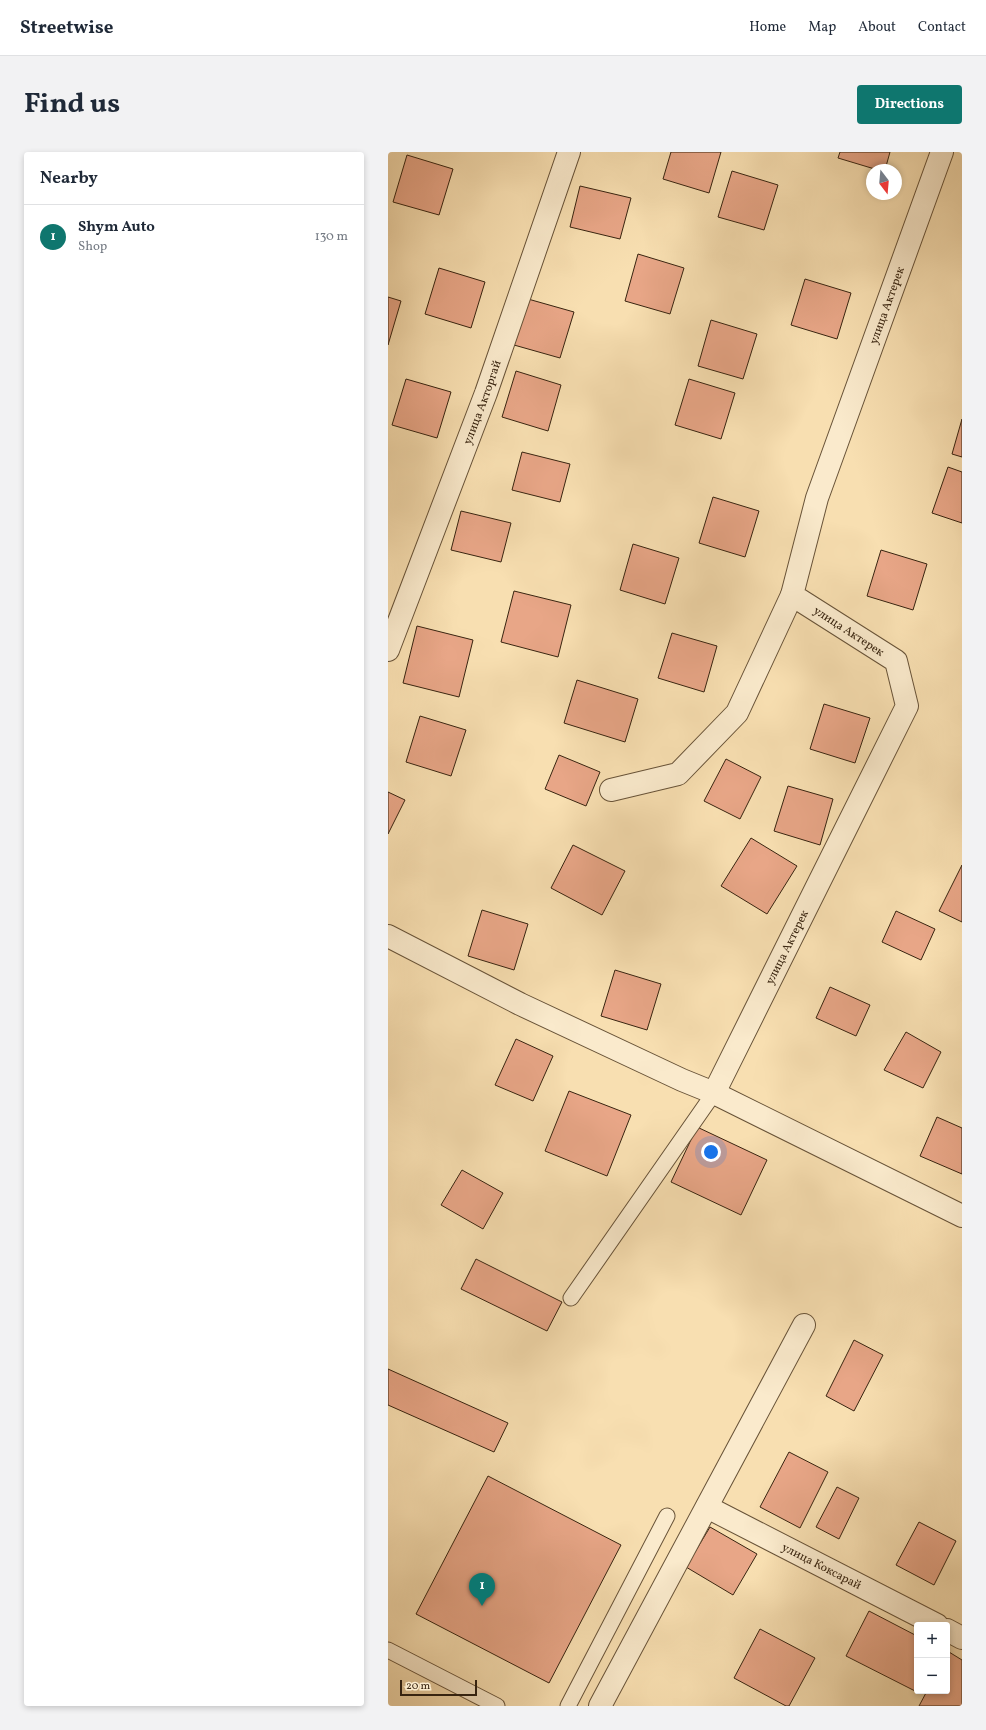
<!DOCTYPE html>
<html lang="en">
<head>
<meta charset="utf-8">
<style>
  :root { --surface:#fff; --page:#f2f2f3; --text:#1f2937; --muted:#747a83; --line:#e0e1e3; --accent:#0f766e }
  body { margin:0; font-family:Vollkorn,serif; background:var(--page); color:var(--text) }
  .controls { position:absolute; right:12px; bottom:12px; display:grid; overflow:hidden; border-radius:4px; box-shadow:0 2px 6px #0003 }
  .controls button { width:36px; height:36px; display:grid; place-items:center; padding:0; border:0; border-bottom:1px solid var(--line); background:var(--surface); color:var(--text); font:20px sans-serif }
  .compass { position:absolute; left:478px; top:12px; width:36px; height:36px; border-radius:50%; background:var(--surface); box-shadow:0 2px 6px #0003; rotate:164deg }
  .scale { position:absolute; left:12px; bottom:10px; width:77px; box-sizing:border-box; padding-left:4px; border:2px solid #382410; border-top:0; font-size:11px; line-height:14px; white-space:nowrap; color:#382410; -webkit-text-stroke:3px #faeacc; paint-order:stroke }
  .you { position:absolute; left:323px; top:1000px; width:14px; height:14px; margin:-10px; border:3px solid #fff; border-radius:50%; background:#1a73e8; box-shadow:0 0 0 6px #1a73e833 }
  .badge { display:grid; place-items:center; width:26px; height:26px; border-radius:50%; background:var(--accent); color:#fff; font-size:13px; font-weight:700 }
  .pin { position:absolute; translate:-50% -33px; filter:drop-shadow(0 1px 2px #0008) }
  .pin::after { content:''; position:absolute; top:21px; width:14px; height:12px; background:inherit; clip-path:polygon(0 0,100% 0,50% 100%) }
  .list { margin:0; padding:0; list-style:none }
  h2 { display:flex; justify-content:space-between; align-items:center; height:52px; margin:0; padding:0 16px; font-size:17px }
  h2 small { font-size:13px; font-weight:400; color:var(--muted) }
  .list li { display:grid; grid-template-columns:26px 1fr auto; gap:12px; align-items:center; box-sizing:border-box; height:64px; padding:0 16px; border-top:1px solid var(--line) }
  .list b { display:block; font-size:15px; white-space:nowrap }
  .list p { margin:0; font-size:13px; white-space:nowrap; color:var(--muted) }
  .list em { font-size:13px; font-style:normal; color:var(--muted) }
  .map { position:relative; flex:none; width:574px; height:1554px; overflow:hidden; border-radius:4px }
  header { display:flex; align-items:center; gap:24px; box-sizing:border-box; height:56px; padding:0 20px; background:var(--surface); border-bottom:1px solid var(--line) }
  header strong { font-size:19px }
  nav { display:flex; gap:22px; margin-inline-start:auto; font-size:14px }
  .intro { display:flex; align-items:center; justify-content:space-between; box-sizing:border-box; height:96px; padding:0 24px }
  h1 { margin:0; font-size:28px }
  .button { padding:10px 18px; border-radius:4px; background:var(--accent); color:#fff; font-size:14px; font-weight:700 }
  main { display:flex; gap:24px; padding:0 24px }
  aside { flex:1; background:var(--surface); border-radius:4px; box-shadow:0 2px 6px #0003 }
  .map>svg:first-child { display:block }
  .building { fill:#e8a687; stroke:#382410 }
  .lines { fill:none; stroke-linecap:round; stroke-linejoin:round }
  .service-casing { stroke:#685338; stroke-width:17 }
  .minor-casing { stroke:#685338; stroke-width:24 }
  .service { stroke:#faeacc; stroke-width:15 }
  .minor { stroke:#faeacc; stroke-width:22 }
  .labels { text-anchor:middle; stroke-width:3.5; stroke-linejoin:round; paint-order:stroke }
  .street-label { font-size:12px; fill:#382410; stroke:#faeacc }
</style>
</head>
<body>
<header>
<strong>Streetwise</strong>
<nav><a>Home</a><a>Map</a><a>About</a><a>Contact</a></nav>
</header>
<div class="intro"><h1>Find us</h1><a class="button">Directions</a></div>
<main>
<aside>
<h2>Nearby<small></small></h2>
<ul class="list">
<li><span class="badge">1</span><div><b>Shym Auto</b><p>Shop</p></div><em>130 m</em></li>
</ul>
</aside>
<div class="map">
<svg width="574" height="1554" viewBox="0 0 574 1554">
  <rect width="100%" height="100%" fill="#f8dfb1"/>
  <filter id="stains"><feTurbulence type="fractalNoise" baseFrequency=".005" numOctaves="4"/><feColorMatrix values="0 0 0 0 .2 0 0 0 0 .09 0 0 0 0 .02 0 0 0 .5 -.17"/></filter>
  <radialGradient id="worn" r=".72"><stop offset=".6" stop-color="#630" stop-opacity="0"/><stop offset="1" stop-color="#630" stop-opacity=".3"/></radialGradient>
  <path class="building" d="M283 0H333L321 41 275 27Z
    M452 0H502L497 18H490L450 6Z
    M19 3 65 17 51 63 5 50Z
    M344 19 390 33 376 78 330 65Z
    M192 34 243 46 232 87 182 75Z
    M250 102 296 116 282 162 237 149Z
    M51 116 97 130 83 176 37 162Z
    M417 127 463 141 449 187 403 173Z
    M0 145 13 149 0 193Z
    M140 147 186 160 172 206 126 193Z
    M323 168 369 182 355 227 310 214Z
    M128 219 173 233 160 279 114 265Z
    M18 227 63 240 49 286 4 273Z
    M301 227 347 241 333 287 287 273Z
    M574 267V305L564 302Z
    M134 300 182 312 172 350 124 338Z
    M560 315 574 320V371L544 361Z
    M325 345 371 359 357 405 311 391Z
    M73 359 123 371 113 410 63 398Z
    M245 392 291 406 277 452 232 438Z
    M493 398 539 412 525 458 479 444Z
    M126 439 183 453 170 505 113 490Z
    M29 474 85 488 71 545 15 531Z
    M284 481 329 494 316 540 270 526Z
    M189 528 250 547 237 590 176 571Z
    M436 552 482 566 467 611 422 597Z
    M32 564 78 578 63 624 18 610Z
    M171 603 212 620 198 654 157 637Z
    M338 607 373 625 352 667 316 649Z
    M400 634 445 647 432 693 386 679Z
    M0 640 17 648 0 682Z
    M363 686 409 714 379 762 333 734Z
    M185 693 237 719 214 763 163 736Z
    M574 713V770L551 759Z
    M94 758 140 772 126 818 80 804Z
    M508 759 547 777 533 808 494 790Z
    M227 818 273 832 259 878 213 864Z
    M442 835 482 853 468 884 428 866Z
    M518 880 553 900 535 936 496 918Z
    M128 887 165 904 145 949 107 933Z
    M181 939 243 963 219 1024 157 999Z
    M549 965 574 976V1022L532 1004Z
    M309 975 379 1008 353 1063 283 1030Z
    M74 1018 115 1041 95 1077 53 1053Z
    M88 1107 174 1150 159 1179 73 1137Z
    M466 1188 495 1203 466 1259 438 1244Z
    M0 1217 120 1271 106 1300 0 1253Z
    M401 1300 440 1320 412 1376 372 1355Z
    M100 1324 233 1393 161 1531 28 1462Z
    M449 1335 471 1346 451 1387 428 1375Z
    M531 1370 568 1389 546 1433 508 1413Z
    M322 1375 369 1402 345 1443 298 1415Z
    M481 1459 529 1484V1540L458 1504Z
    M372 1477 427 1506 401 1554H398L346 1526Z
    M561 1500 574 1508V1554H531L539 1539H559V1503Z"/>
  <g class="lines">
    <g class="service-casing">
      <path id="service" d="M183 1146 326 941
        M0 1498 109 1554
        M180 1554 279 1364"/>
    </g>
    <g class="minor-casing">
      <g id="minor">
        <path id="s1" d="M0 498 98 241 181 0"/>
        <path d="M223 638 290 622 349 561 404 443"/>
        <path d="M0 784 132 852 294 928 326 941 574 1064"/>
        <path id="s2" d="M326 941 519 554 508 509 404 443 429 346 554 0"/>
        <path id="s3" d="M319 1355 549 1473"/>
        <path d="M559 1478 574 1486"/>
        <path d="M212 1554 416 1173"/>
      </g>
    </g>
    <use href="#service" class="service"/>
    <use href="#minor" class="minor"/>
  </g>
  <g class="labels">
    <g class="street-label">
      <text dy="4" stroke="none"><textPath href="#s2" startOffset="907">улица Актерек</textPath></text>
      <text dy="4" stroke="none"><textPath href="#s1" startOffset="265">улица Акторгай</textPath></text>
      <text transform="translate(461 479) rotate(33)" y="4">улица Актерек</text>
      <text dy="4" stroke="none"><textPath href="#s2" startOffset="163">улица Актерек</textPath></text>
      <text dy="4" stroke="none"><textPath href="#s3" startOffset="129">улица Коксарай</textPath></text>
    </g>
  </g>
  <rect width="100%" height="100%" filter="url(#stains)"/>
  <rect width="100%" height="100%" fill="url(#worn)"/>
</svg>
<div class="controls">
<button>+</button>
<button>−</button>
</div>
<svg class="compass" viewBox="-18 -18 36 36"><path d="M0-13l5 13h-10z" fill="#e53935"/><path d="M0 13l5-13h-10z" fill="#747a83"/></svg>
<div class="scale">20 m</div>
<div class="you"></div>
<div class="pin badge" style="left:94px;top:1454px">1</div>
</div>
</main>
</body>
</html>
